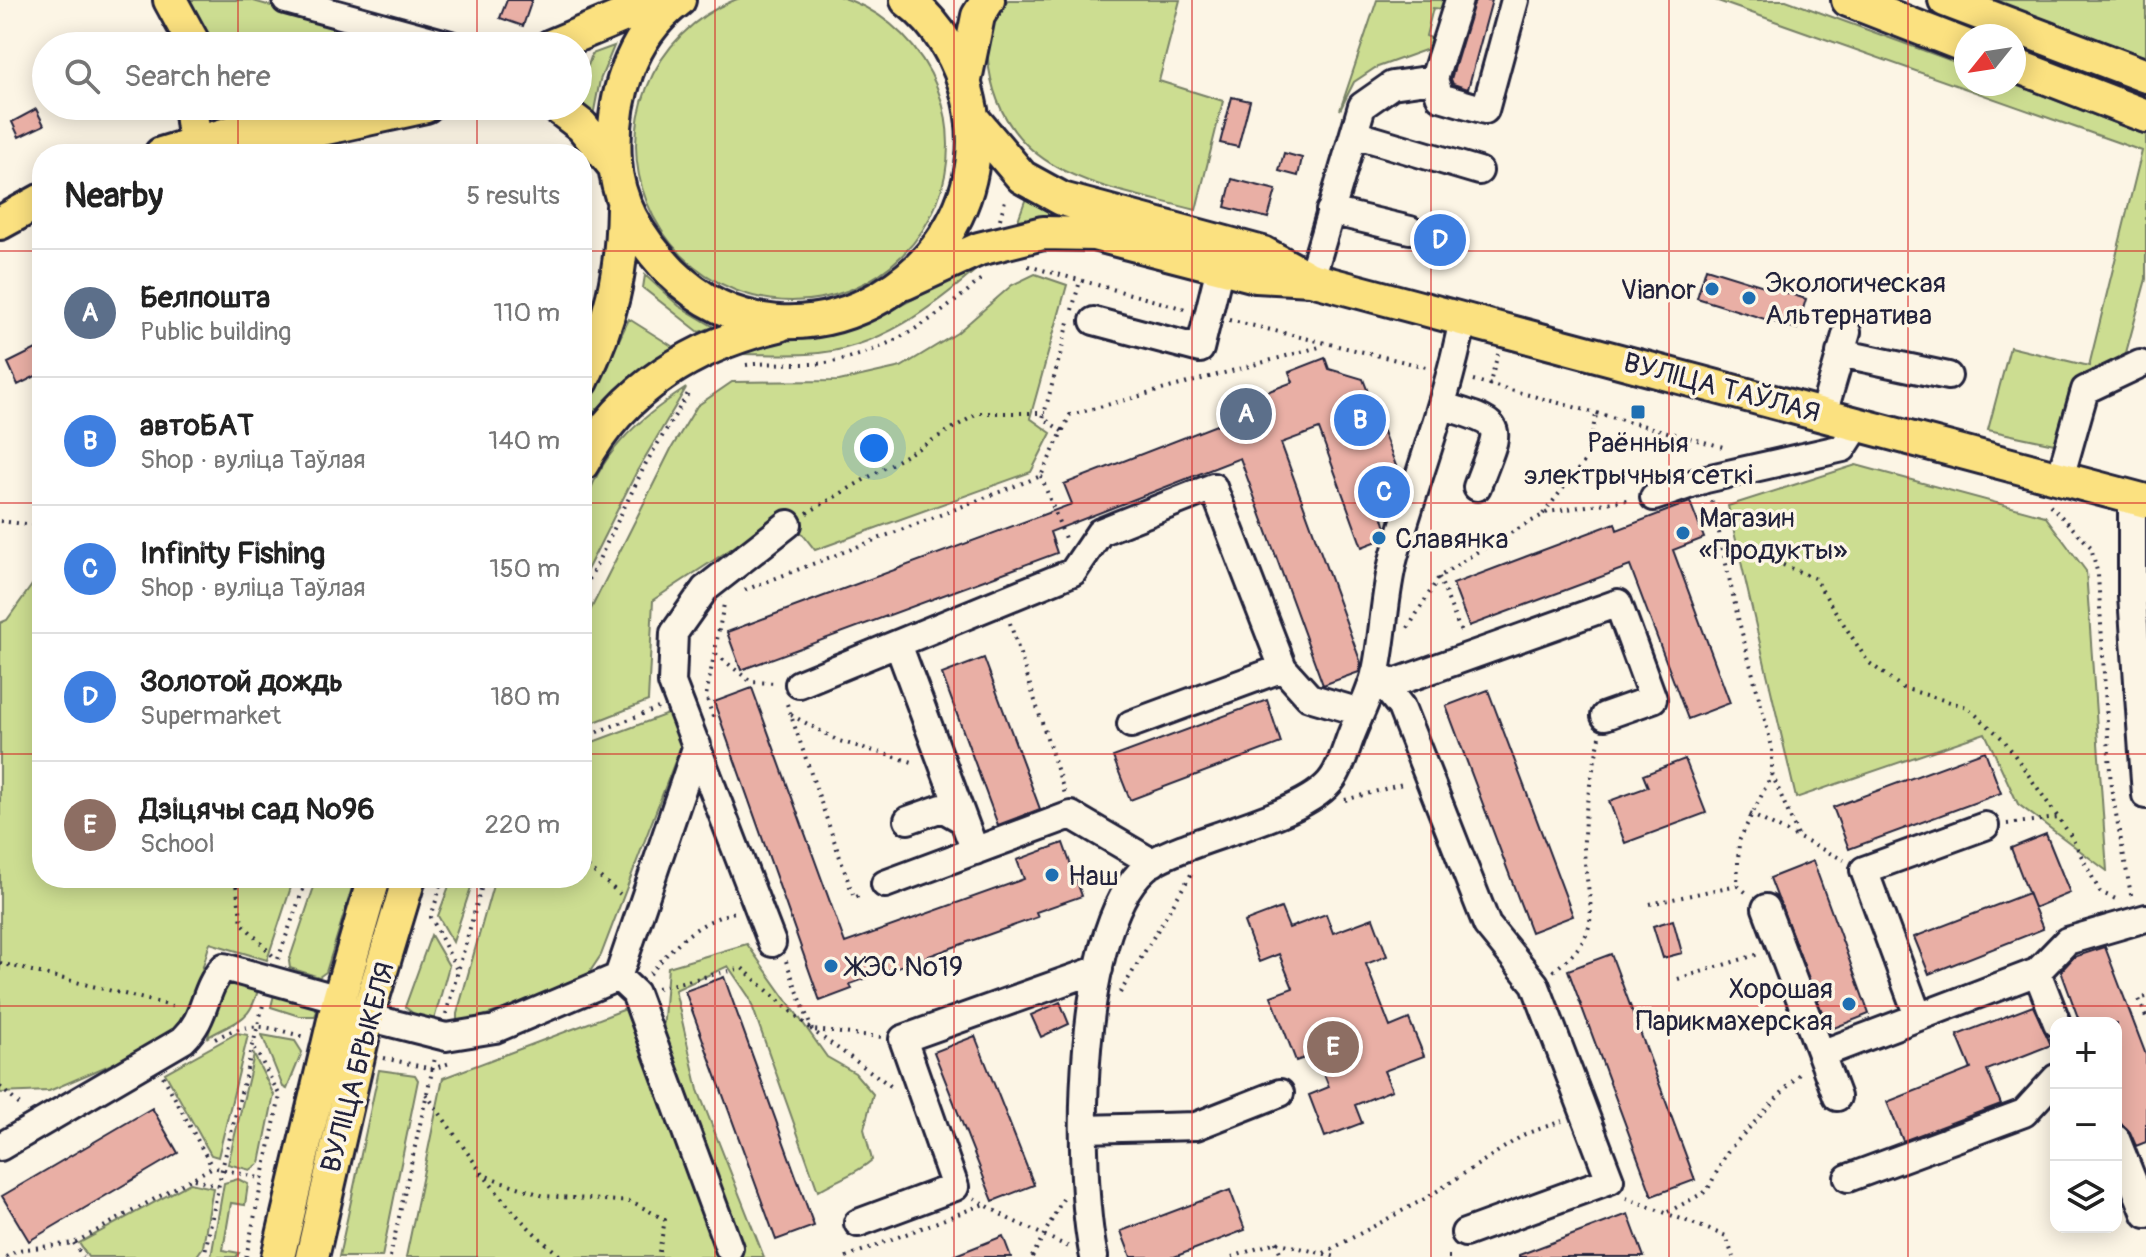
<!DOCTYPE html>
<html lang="en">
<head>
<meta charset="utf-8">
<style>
  :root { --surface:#fff; --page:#f2f2f2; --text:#222; --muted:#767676; --line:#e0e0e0; --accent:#7c3aed }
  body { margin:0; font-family:Pangolin,sans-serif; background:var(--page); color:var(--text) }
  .controls { position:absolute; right:24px; bottom:24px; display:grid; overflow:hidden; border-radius:16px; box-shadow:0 4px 20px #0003 }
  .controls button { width:72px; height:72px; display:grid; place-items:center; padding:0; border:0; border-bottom:2px solid var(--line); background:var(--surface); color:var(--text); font:40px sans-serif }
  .compass { position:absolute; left:1954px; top:24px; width:72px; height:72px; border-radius:50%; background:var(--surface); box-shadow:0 4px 20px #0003; rotate:240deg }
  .you { position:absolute; left:874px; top:448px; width:28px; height:28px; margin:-20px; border:6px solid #fff; border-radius:50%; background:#1a73e8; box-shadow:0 0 0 12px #1a73e833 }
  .badge { display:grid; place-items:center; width:52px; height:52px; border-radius:50%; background:var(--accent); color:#fff; font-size:26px; font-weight:700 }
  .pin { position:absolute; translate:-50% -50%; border:4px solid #fff; box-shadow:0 2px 8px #0006 }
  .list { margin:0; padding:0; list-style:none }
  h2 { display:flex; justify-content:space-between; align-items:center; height:104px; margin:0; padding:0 32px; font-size:34px }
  h2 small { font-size:26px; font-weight:400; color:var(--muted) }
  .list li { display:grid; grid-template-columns:52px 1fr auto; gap:24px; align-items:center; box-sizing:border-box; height:128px; padding:0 32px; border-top:2px solid var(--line) }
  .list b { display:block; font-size:30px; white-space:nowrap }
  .list p { margin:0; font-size:26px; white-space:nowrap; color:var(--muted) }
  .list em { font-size:26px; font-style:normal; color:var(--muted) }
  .icon { flex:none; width:44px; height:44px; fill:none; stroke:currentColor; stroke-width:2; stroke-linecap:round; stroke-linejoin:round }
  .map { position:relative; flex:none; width:2146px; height:1257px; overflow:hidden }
  .search { position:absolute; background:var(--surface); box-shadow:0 4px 20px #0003; left:32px; top:32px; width:560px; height:88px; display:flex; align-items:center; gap:20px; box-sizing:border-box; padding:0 28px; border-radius:44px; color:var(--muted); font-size:30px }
  .panel { position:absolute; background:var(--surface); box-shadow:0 4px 20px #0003; left:32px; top:144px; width:560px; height:744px; border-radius:32px }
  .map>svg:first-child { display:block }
  .green { fill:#ccdd91; stroke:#778066; stroke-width:2 }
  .building { fill:#e9afa5; stroke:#22223b; stroke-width:2 }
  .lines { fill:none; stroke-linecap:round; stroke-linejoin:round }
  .minor-casing { stroke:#22223b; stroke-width:32 }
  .major-casing { stroke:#22223b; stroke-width:38 }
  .path { stroke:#22223b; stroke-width:4; stroke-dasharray:2 6; stroke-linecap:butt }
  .minor { stroke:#fcf5e5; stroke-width:26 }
  .major { stroke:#fbe180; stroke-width:32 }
  .grid { fill:none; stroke:#d62828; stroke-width:2; stroke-opacity:0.55 }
  .poi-dot { fill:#1f6fb2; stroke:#fcf5e5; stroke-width:3 }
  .labels { text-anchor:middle; stroke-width:7; stroke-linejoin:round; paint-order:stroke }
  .poi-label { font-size:28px; fill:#22223b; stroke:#fcf5e5; text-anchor:start }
  .street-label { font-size:28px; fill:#22223b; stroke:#fcf5e5 }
</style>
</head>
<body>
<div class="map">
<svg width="2146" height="1257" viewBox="0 0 2146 1257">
  <rect width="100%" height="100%" fill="#fcf5e5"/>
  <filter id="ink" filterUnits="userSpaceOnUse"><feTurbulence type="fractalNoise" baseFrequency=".0125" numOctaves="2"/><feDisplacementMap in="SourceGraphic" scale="16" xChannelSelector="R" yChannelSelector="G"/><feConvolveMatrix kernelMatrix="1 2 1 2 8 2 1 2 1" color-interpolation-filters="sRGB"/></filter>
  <g filter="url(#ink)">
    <path class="green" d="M636 145a156 156 0 1 1 312 0a156 156 0 1 1-312 0Z
      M183 0H250L324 21 333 29 331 46H211Z
      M1008 0H1180L1159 81 1223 101 1196 210C1106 186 1006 178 989 68 985 43 989 17 1008 0Z
      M1377 0H1445L1443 9 1433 8 1426 36 1433 39 1431 48 1375 68 1354 82 1340 110Z
      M1715 0H1786L1966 66V84H2013L2146 135V279L2124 360 2069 390 2059 445 1988 430 2010 347 2089 366 2142 151Z
      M1993 0H2146V57Z
      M355 29 415 46H346V31Z
      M614 46 600 80 593 116 578 101V95L592 54Z
      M1026 198 1067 215 1018 220Z
      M985 262C935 306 878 351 807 354 785 355 762 354 739 354L742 342 859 327Z
      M1035 274 1067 285 1030 418 1051 433 1031 472 815 550 786 513 653 600 648 701 582 727V627L671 449 697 406 732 382 839 381 901 367 957 333 1012 285Z
      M645 275 679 306 714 327 699 332 643 288Z
      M629 319 675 348 625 384 587 418 582 417Z
      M686 388 637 471 582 580C582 559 577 532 583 512 598 454 638 419 686 388Z
      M1856 465 2045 516 2086 571 2107 871 2018 804 1985 733 1796 798 1728 506Z
      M42 571V878H294L267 960 210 943C201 969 191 1027 161 1036V1043L49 1091 0 1093V623L7 620Z
      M670 713 682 743 601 955 587 976 553 992 457 1025V1014L495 878H582V746Z
      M317 878H355L326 972 319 977 290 968 289 961Z
      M452 878H474L453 942 438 916Z
      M431 935 449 966 434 1020 419 1018 405 1007Z
      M747 944 827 1057 855 1073 873 1094 864 1129 872 1160C855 1175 837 1179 818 1191L749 997 728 966 675 990 698 1090 764 1257H406L443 1078 631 1007 663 1031 668 967Z
      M227 976 261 979C251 1021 244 1017 208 1037L222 983Z
      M276 986 309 998 317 1011 315 1016H299L271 1007Z
      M237 1033 248 1035 218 1157 211 1155 165 1073Z
      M262 1035 295 1041 302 1052 287 1089 283 1087Z
      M254 1055 274 1095 260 1163 250 1170 228 1164Z
      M379 1070 415 1075 418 1080 382 1257H339Z
      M238 1179 248 1184 245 1205 231 1203 223 1250 239 1253 236 1257H211L224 1183Z
      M190 1183 213 1188 203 1247 196 1257H88L79 1243Z"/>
    <path class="building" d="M507 0H532L523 26 500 18Z
      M1475 0H1492L1468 89 1453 84 1451 79Z
      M1232 97 1250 101 1238 147 1220 143Z
      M36 109 44 125 19 137 12 122Z
      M1284 153 1302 158 1298 176 1279 171Z
      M1232 179 1276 190 1268 218 1225 207Z
      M1426 219 1454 228 1453 232 1465 236 1457 260 1421 242Z
      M1706 268 1806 299 1797 329 1697 298Z
      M42 346V373L18 385 8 363Z
      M1325 358 1329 369 1363 379 1401 479 1383 518 1386 528 1383 539 1362 547 1319 429 1281 443 1361 663 1359 672 1323 685 1240 458 1050 532 1057 553 741 670 727 632 1072 504 1064 484 1227 421 1222 409 1293 382 1289 372Z
      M1690 502 1704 538 1673 550 1730 703 1688 719 1630 566 1469 626 1453 584 1615 523 1617 530Z
      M984 658 1040 809 998 825 942 674Z
      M752 688 845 943 1024 879 1017 860 1063 843 1082 896 1036 912 1038 917 850 984 852 989 820 1001 714 702Z
      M1488 690 1573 916 1531 932 1446 706Z
      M1267 700 1281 743 1130 800 1113 757Z
      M1985 751 2001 793 1849 849 1833 807Z
      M1685 759 1706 813 1625 843 1609 801 1648 787 1643 775Z
      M2046 834 2070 893 2034 908 2011 848Z
      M1813 861 1869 1014 1829 1030 1770 878Z
      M2028 893 2043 929 1929 974 1914 937Z
      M1281 908 1289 928 1326 914 1333 933 1373 918 1387 956 1366 964 1390 1027 1409 1019 1424 1056 1384 1071 1392 1090 1355 1105 1362 1123 1325 1137 1309 1095 1329 1087 1316 1054 1296 1061 1271 996 1293 988 1279 954 1259 962 1244 922Z
      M1673 920 1682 953 1663 958 1653 926Z
      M2105 947 2146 1055V1142L2136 1146 2130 1132 2116 1119V1023H2080L2061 971 2074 957Z
      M1611 954 1695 1180 1652 1196 1568 970Z
      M724 977 814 1226 776 1240 685 991Z
      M1060 1002 1069 1024 1041 1037 1031 1015Z
      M2033 1006 2051 1045 1987 1070 2001 1104 1903 1141 1887 1102 1971 1069 1957 1035Z
      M975 1036 1034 1185 993 1201 934 1052Z
      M152 1108 178 1153 29 1241 2 1196Z
      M1230 1190 1245 1230 1174 1257H1131L1121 1231Z
      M1628 1214 1644 1257H1519V1255Z
      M1003 1236 1011 1257H953V1256Z"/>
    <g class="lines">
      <g class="minor-casing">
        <path id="minor" d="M286 0 450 45
          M1459 0 1434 79 1440 97 1485 110 1515 0
          M1354 134 1479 171
          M1330 211 1410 230
          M1311 279 1362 106 1392 85 1434 79
          M1094 321 1200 349 1220 267
          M1840 353 1948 376
          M1443 406C1511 426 1499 425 1477 487
          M1823 414 1847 332
          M2060 478 2085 390 2140 364
          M1654 497 1706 479 1843 448 1859 423
          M2132 497V596L2146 795
          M898 644 975 851
          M1375 674 1401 707 1487 925 1535 984 1610 1180 1465 1233
          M1375 674 1394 683 1618 603 1653 699 1605 716
          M799 684 1073 572 1100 532 1213 487 1283 668 1309 697 1360 712
          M1131 724 1283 668
          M697 745 618 977 635 993 729 1248
          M908 820 942 808 963 820
          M885 884 1071 815 1153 863
          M1766 908 1821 1054 2037 972 2067 941 2146 918
          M772 943 672 683 674 633 705 589 788 524
          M2037 972 2057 1023
          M1918 1016 1864 870 1985 826
          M367 1017 446 1037 495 1029 618 977
          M1821 1054 1837 1097
          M1084 1129 1196 1126 1280 1093
          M2116 1139 2146 1214
          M0 1147 183 1040C208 1016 202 990 224 967L339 999
          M1848 1178 2024 1113 2056 1078
          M858 1223 955 1187 903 1039 1099 969
          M1094 1257C1076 1174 1074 912 1153 862 1194 837 1307 817 1333 778 1342 765 1346 748 1352 733 1360 713 1371 692 1376 671 1384 634 1384 594 1394 557 1417 477 1447 401 1463 319"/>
      </g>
      <g class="major-casing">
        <path id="major" d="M170 0 195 46
          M679 0C629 37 611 101 615 161 617 204 642 242 671 272 796 397 1008 269 969 100 961 62 939 24 907 0
          M1848 0 1966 46
          M1945 0 2146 76
          M551 46 661 0
          M2014 65 2146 116
          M965 80 978 16 988 0
          M190 106 195 144
          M556 106 582 126 615 167
          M974 120 1022 177 1062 199 1263 253 1305 276
          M195 144 294 135 426 106
          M161 154 319 106
          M0 223 42 200
          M905 283 979 249 1043 233 1094 234 1256 276 1311 279 2146 501
          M582 381C611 321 622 274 623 207
          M582 464C622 388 697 344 779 325
          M278 1257 339 999 374 878
          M312 1257 367 1017 409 878"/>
      </g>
      <path class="path" d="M473 38 501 46
        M1000 219 1006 197
        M1028 266 1185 309
        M1072 310 1080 281
        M1229 320 1426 367
        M746 365C774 361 803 367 832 362 888 351 940 317 981 279
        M1473 380 1727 448
        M1489 386 1498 354
        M1062 431 1043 418 1069 322
        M1041 476 1066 541
        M1712 501 1738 618 1772 747V774L1739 841 1737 885 1749 895
        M2050 505 2091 547 2098 575 2111 787 2132 900
        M807 513 979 413H1045
        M1543 514 1587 458 1596 415
        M0 521 42 526
        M1724 540 1814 578 1868 662 1903 688 1967 707 2004 740 2071 836 2100 892 2118 900
        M1439 577 1462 635
        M745 590 1041 476 1070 415 1323 346
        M582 594 646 463 689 392
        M1010 623 1065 794
        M1408 628 1439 577 1477 552 1548 512 1632 499
        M716 654 751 682 776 683
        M787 704 854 898 863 894
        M791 715 839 741 916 763
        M713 717 706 696 724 604
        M582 738 658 708
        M1772 774 1798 836
        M1345 800 1406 783
        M1750 814 1844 860
        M2007 824 2058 818
        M582 862 620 894
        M235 878 242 923 273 956
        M443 878 431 917 456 968
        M1650 904 1737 885
        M278 959 307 878
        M786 961 812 1030 895 1089
        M0 963 176 1007
        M1553 971C1610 929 1586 905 1584 849 1583 812 1592 773 1600 737
        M650 974C674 944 697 922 735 912
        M1678 979 1759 954
        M657 988 742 968 812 1030 882 1037
        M1120 993 1193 871
        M2146 997 2139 999 2146 1017
        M446 1014 484 878
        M215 1039C251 1019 266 1027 305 1037
        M384 1058 432 1069 453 1062
        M163 1076 212 1167
        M0 1087 22 1107
        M426 1094C471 1156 501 1209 562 1257
        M480 1174 544 1196 633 1202 665 1220 658 1257
        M194 1179 218 1186
        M974 1198 1009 1219 1069 1247
        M1626 1198 1726 1236 1733 1257
        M1668 1212 1707 1191 1727 1152 1801 1072
        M1276 1242 1282 1257
        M74 1243 83 1257
        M1324 1253 1428 1197 1525 1134 1562 1121
        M6 1257 18 1250 74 1243 213 1167 263 1179
        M204 1257 222 1169 264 1001
        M246 1257 280 1096 252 1043
        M390 1257 435 1058
        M846 1257 984 1204
        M1032 1257 1063 1199
        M1232 1257 1276 1242 1336 1257
        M1448 1257H1450"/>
      <use href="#minor" class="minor"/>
      <use href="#major" class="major"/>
    </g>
  </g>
  <path class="grid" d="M238 0V46M477 0V46M715 0V1257M954 0V1257M1192 0V1257M1431 0V1257M1669 0V1257M1908 0V1257M238 106V154M477 106V154M0 251H42M582 251H2146M0 503H42M582 503H2146M0 754H42M582 754H2146M238 878V1257M477 878V1257M0 1006H2146"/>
  <g class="poi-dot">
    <circle cx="1712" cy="289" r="8"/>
    <circle cx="1749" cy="298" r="8"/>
    <rect x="1630" y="404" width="16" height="16" rx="4"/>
    <circle cx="1683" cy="533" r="8"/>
    <circle cx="1379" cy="538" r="8"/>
    <circle cx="1052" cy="875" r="8"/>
    <circle cx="831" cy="966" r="8"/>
    <circle cx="1849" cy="1004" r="8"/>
  </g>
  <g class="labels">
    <g class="poi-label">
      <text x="1765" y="292">Экологическая<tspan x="1765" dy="32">Альтернатива</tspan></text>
      <text x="1696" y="299" text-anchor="end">Vianor</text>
      <text x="1638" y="452" text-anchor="middle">Раённыя<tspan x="1638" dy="32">электрычныя сеткі</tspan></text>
      <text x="1699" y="527">Магазин<tspan x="1699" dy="32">«Продукты»</tspan></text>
      <text x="1395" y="548">Славянка</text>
      <text x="1068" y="885">Наш</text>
      <text x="847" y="976">ЖЭС №19</text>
      <text x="1833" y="998" text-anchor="end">Хорошая<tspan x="1833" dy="32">Парикмахерская</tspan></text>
    </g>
    <g class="street-label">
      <text transform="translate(1722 387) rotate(15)" y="10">ВУЛІЦА ТАЎЛАЯ</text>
      <text transform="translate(357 1067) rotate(-75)" y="10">ВУЛІЦА БРЫКЕЛЯ</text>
    </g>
  </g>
</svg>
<div class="controls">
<button>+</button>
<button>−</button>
<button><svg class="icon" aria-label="layers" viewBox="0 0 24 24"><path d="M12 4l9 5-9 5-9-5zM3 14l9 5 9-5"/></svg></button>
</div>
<svg class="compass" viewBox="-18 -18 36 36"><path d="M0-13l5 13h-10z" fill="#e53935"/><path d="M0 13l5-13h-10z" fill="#767676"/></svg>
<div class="you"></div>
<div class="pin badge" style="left:1246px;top:414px;background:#5c6f8a">A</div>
<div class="pin badge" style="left:1360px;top:420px;background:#3f7fe0">B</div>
<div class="pin badge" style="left:1384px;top:492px;background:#3f7fe0">C</div>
<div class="pin badge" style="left:1440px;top:240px;background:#3f7fe0">D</div>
<div class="pin badge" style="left:1333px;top:1047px;background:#8d6e63">E</div>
<div class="search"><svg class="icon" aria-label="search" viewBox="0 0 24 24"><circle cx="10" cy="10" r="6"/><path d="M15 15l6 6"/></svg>Search here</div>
<section class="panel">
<h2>Nearby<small>5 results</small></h2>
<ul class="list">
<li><span class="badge" style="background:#5c6f8a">A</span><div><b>Белпошта</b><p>Public building</p></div><em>110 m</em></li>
<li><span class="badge" style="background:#3f7fe0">B</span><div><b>автоБАТ</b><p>Shop · вуліца Таўлая</p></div><em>140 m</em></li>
<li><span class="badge" style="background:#3f7fe0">C</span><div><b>Infinity Fishing</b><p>Shop · вуліца Таўлая</p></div><em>150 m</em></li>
<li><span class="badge" style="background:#3f7fe0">D</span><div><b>Золотой дождь</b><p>Supermarket</p></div><em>180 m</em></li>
<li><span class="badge" style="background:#8d6e63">E</span><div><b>Дзіцячы сад №96</b><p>School</p></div><em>220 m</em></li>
</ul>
</section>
</div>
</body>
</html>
